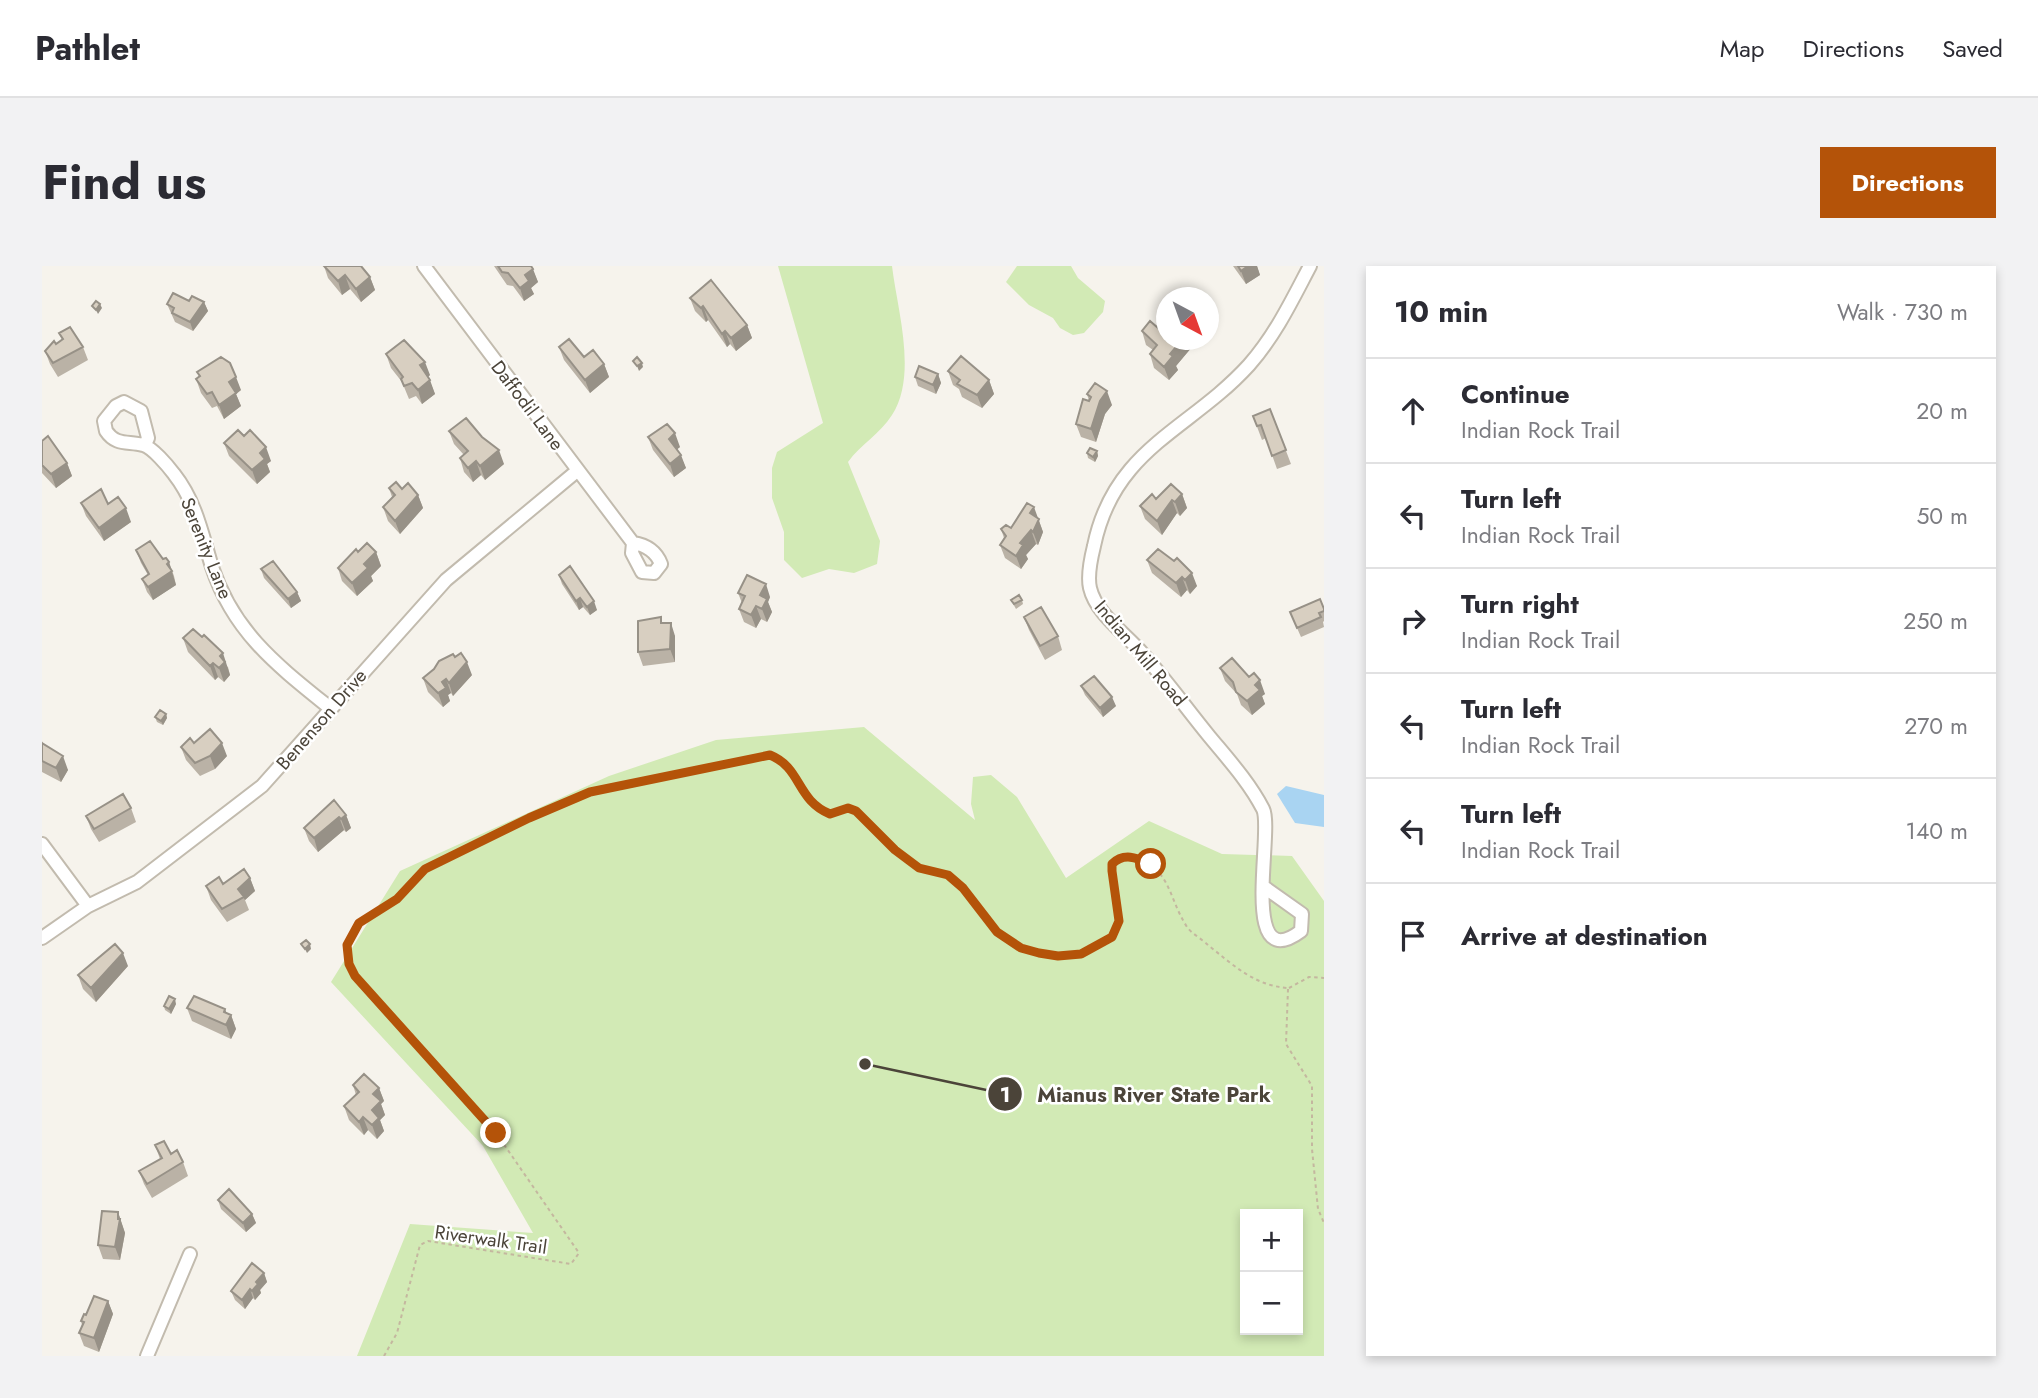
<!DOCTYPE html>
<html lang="en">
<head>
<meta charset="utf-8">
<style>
  :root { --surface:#fff; --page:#f2f2f3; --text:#2b2b33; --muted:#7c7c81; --line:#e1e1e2; --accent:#b45309 }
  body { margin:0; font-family:Jost,sans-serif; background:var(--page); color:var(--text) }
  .controls { position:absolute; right:21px; bottom:21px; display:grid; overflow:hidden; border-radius:0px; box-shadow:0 4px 10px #0003 }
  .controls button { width:63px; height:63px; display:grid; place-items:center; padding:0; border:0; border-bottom:2px solid var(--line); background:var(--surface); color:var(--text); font:35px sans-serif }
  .compass { position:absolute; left:1114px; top:21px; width:63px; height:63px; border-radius:50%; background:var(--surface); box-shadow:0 4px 10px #0003; rotate:139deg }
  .stop { position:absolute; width:21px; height:21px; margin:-16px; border:5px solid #b45309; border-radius:50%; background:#fff }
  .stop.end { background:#b45309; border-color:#fff; box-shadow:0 2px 7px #0008 }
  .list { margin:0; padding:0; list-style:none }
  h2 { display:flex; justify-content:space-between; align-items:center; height:91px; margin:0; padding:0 28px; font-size:30px }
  h2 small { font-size:23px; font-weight:400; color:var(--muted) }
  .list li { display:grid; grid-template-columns:46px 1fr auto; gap:21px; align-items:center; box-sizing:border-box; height:105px; padding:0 28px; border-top:2px solid var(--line) }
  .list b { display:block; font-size:26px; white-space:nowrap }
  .list p { margin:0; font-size:23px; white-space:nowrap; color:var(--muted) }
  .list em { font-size:23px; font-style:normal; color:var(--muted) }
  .icon { flex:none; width:38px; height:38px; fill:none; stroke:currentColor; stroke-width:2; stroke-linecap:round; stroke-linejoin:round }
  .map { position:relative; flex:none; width:1282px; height:1090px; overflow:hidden; border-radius:0px }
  header { display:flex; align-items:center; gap:42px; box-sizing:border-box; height:98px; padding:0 35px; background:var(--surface); border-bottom:2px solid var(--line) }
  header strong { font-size:33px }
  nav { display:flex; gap:38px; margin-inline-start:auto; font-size:24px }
  .intro { display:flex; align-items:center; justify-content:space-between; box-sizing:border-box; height:168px; padding:0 42px }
  h1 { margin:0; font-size:49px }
  .button { padding:18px 32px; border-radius:0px; background:var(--accent); color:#fff; font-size:24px; font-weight:700 }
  main { display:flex; gap:42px; padding:0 42px }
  aside { flex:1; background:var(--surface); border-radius:0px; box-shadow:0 4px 10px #0003 }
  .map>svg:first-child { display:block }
  .green { fill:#d2eab5; fill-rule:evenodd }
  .water { fill:#a9d4f2 }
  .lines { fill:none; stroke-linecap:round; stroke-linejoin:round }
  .minor-casing { stroke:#c2bbae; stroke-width:16 }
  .path { stroke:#c4b79f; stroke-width:2; stroke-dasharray:3.5 3.5; stroke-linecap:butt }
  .minor { stroke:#fff; stroke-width:12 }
  .wall { fill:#bab2a6 }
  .shaded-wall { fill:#979187 }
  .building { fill:#d8cfc1; stroke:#979187; stroke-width:2 }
  .route { stroke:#b45309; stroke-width:9 }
  .labels { text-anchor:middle; stroke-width:5; stroke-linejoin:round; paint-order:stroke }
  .street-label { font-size:19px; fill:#4b4439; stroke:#fff }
  .leader { fill:none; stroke:#4b4439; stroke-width:2.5 }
  .callout-dot { fill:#4b4439; stroke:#fff; stroke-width:2.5 }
  .mark-label { font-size:21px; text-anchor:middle; font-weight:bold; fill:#fff }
  .callout-label { font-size:21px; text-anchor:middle; font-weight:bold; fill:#4b4439; stroke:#fff; stroke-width:5; stroke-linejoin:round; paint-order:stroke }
</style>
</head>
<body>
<header>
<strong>Pathlet</strong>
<nav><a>Map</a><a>Directions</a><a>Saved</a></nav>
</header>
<div class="intro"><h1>Find us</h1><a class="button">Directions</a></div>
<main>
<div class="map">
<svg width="1282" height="1090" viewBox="0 0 1282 1090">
  <rect width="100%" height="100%" fill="#f6f3ec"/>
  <path class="green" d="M736 0H850C855 43 876 109 850 149 838 168 819 178 806 196L838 275 835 298 812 307 787 303 760 312 742 294V266L730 232V202L735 186 781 157Z
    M975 0H1029L1036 12 1063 35 1061 46 1042 67 1031 69 1018 62 1011 52 987 39 964 16Z
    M822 461 933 554 929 538 931 511 949 509 975 531 1024 612 1107 555 1180 588 1250 590 1282 635V1090H315L368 958 491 967 441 880 289 716 358 605 567 510 674 474ZM1203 948H1256V1064H1203Z"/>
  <path class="water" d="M1244 520 1282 529V561L1253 557 1235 528Z"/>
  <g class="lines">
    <g class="minor-casing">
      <path id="minor" d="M382 0 591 277C604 279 614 285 619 298L612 307 600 306 590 287 591 277
        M103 179 106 172 99 145 82 136 74 140 62 155 64 165C74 180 86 175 101 179 110 181 126 200 132 208 154 236 160 268 170 301 192 367 236 400 288 442
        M0 578 46 640
        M1222 621 1260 648 1259 665C1196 712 1232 564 1221 543 1207 516 1186 493 1167 470 1145 443 1124 414 1101 388 1084 368 1054 348 1048 322 1045 309 1049 292 1052 280 1072 182 1148 164 1207 99 1234 68 1249 36 1268 0
        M0 672 46 640 95 616 220 520 404 314 535 205
        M105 1090 148 988"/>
    </g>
    <path class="path" d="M1247 722 1267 711 1282 712
      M1246 723 1244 778 1270 820V883L1276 943 1282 957
      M342 1090 355 1067 378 979 386 975 529 998 537 987 454 867 313 710 307 698 305 679 317 657 355 633 383 603 487 552 549 526 728 489C761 502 753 534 788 548L806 543C828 548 838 571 854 585 874 603 888 599 906 610 924 620 932 640 945 654 968 683 1011 699 1046 685 1060 679 1072 672 1076 657 1080 640 1070 616 1070 598L1085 590C1130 600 1124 628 1145 661 1150 668 1160 673 1166 679 1191 699 1213 720 1246 722"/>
    <use href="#minor" class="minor"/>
  </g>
  <path class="wall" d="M282 0 328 11 333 24 319 36 308 23 300 29 286 12Z
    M452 0H489L496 16 489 22 492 28 482 35 471 20 465 19Z
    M1191 0H1215L1218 9 1204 18Z
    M648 32 705 59 710 72 694 85 688 78 685 81 666 54 664 56 653 45Z
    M147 35 162 36 166 45 151 65 133 56 125 38Z
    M1116 62 1155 75 1134 100 1136 104 1127 114 1112 102 1108 88 1111 84 1104 79 1100 65Z
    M17 67 41 81 46 94 16 111 8 98 3 85 20 74Z
    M517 81 562 98 567 111 548 127 522 94Z
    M344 88 388 109 386 111 393 128 380 138 374 130 367 133 360 116 349 102Z
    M906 105 947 114 952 128 940 142 920 131 917 123 911 119Z
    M155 106 199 124 194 128 199 140 182 153 175 140 170 142 159 127 154 113 157 111Z
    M896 108 899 117 894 128 876 120 873 111Z
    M1045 128 1070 139 1063 148 1054 176 1039 171 1034 158 1047 135Z
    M1228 143 1249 198 1235 203 1224 172 1220 174 1211 150Z
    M407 165 462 198 443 214 439 209 431 216 422 206 418 192 422 189 412 178Z
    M202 170 229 195 225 198 228 206 215 218 187 190 182 177Z
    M606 171 638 181 635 183 644 202 632 211 611 184Z
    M0 175 25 197 30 210 14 222 0 207Z
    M1055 185 1056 190 1053 196 1046 192 1045 187Z
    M347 222 360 223 376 229 381 242 358 268 346 255 341 241 350 231Z
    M1140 228 1145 242 1138 250 1135 247 1120 269 1103 253 1098 240 1114 233Z
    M39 237 66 238 89 256 62 275 44 250Z
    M996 252 1001 266 996 279 994 278 984 289 986 293 979 303 963 292 958 279 962 272 959 263 969 262Z
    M94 284 121 293 127 296 132 310 134 319 111 334 105 326 100 313 106 309 99 297Z
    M316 286H334L339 300 329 310 331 315 315 330 300 315 296 302Z
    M1105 294 1132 295 1155 320 1148 328 1145 324 1139 331 1110 307Z
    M219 303 255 326 259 335 249 342 222 312Z
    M517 309 555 344 548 349 541 341 537 344 520 318Z
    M696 327 728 331 726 336 730 346 725 356 719 353 714 362 702 356 697 343 700 337Z
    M969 334H980L981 338 974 343Z
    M1282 343V355L1281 356 1282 361 1259 371 1248 346Z
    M982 351 1016 370 1020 384 1003 394 987 364Z
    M621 357 633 370V396L601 400 596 386Z
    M141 372 186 401 188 409 182 416 176 411 173 414 146 386Z
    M1178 402 1207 411 1223 428 1220 430 1223 438 1210 449 1199 439 1195 428 1183 415Z
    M430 409 411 430 409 427 406 429 408 435 401 441 386 426 381 412Z
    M1039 420 1074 440 1061 451 1043 429Z
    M124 448 125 452 121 459 115 456 113 451Z
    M0 475 1 478 26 504 19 516 0 506Z
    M152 477 185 490 173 503 158 510 144 494 139 481Z
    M89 542 94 556 57 576 49 563 44 550Z
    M304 549 309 562 304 566 302 564 276 586 267 575 262 562Z
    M208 612 213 625 203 634 207 644 185 656 169 634 164 620Z
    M86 700 54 736 41 723 36 709Z
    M134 738 129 748 123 744 122 740Z
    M145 742 185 747 189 749 194 763 189 773 150 755Z
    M311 819 337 822 342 835 339 838 343 849 338 854 342 865 335 873 326 864 322 869 307 854 302 840 314 829Z
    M113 879 129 888 141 896 146 910 110 932 102 918 97 905 118 893Z
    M176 934 210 948 214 957 204 966 179 943Z
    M76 946 83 967 78 994 61 993 56 979Z
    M222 1007 225 1016 218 1024 219 1027 213 1034 211 1032 203 1043 193 1034 189 1025Z
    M66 1035 71 1048 57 1086 42 1080 37 1067 40 1059 39 1055 44 1049Z"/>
  <path class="shaded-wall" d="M1206 0H1215L1218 9 1204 18 1199 5Z
    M491 3 496 16 489 22 492 28 482 35 478 22 483 9Z
    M303 9 308 23 300 29 296 15Z
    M328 11 333 24 319 36 314 23Z
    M162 36 166 45 151 65 148 56Z
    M58 38 60 42 56 48 54 44Z
    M661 40 666 54 664 56 659 42Z
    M705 59 710 72 694 85 689 72Z
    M683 65 688 78 685 81 680 68Z
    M1140 74H1154L1155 75 1134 100 1136 104 1127 114 1122 101 1128 88Z
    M383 96 388 109 383 113 378 99Z
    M600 97 601 101 597 105 595 100Z
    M562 98 567 111 548 127 543 114Z
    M896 108 899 117 894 128 891 119Z
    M194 111 199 124 194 128 199 140 182 153 177 139 187 116Z
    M388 114 393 128 380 138 376 124Z
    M947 114 952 128 940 142 935 129Z
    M1065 125 1070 139 1063 148 1054 176 1049 163 1058 135Z
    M633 167 638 181 632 186 627 173Z
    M224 181 229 195 225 198 228 206 215 218 210 204 218 187Z
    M457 184 462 198 443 214 438 200Z
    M1055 185 1056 190 1053 196 1051 191Z
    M639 189 644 202 632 211 628 198Z
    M434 195 439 209 431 216 426 202Z
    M25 197 30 210 14 222 9 208Z
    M1140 228 1145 242 1138 250 1133 236Z
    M376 229 381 242 358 268 353 255Z
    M1130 234 1135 247 1120 269 1115 255Z
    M992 241 1001 266 996 279 991 266 988 247Z
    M84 242 89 256 62 275 57 262Z
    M989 264 994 278 984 289 986 293 979 303 974 290 978 277Z
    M334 286 339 300 329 310 331 315 315 330 310 317 322 298Z
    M127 296 134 319 111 334 106 321Z
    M1150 307 1155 320 1148 328 1143 314Z
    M1140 311 1145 324 1139 331 1134 317Z
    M724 318 728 331 726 336 730 346 725 356 720 343 718 329Z
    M255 326 259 335 249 342 246 333Z
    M538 332 541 341 537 344 534 335Z
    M552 335 555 344 548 349 545 341Z
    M714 340 719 353 714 362 709 349Z
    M629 357 633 370V396L628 383Z
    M181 387 188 409 182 416 177 402 178 390Z
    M425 396 430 409 411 430 407 417Z
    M171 397 176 411 173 414 168 400Z
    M404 413 409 427 406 429 408 435 401 441 396 427 400 416Z
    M1218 414 1223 428 1220 430 1223 438 1210 449 1205 435 1213 419Z
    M1070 431 1074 440 1061 451 1058 442Z
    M124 448 125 452 121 459 119 455Z
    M180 477 185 490 173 503 168 490Z
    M21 490 26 504 19 516 14 502Z
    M304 549 309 562 304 566 299 553Z
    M297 551 302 564 276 586 272 572Z
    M208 612 213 625 203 634 196 623Z
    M268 678 269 683 265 687 263 683Z
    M81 687 86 700 54 736 49 722Z
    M133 733 134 738 129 748 127 743Z
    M183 743 187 754 189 749 194 763 189 773 184 759 182 746Z
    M337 822 342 835 339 838 343 849 338 854 342 865 335 873 330 859V844L331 828Z
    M321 851 326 864 322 869 317 856Z
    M76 946 83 967 78 994 73 981Z
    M210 948 214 957 204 966 201 957Z
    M222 1007 225 1016 218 1024 219 1027 213 1034 210 1025 214 1016Z
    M208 1023 211 1032 203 1043 200 1034Z
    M66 1035 71 1048 57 1086 52 1072Z"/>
  <path class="building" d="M282 0H319L328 11 314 23 303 9 296 15Z
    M456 0H489L491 3 483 9 487 15 478 22 466 7 460 6Z
    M1196 0H1206L1199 5Z
    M669 14 705 59 689 72 683 65 680 68 661 40 659 42 648 32Z
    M131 27 147 35 150 30 162 36 148 56 130 47 132 42 125 38Z
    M54 35 58 38 54 44 50 40Z
    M1124 52V74H1140L1128 88 1131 90 1122 101 1108 88 1115 79 1100 65 1108 55 1116 62Z
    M28 61 41 81 11 97 3 85 12 75 14 78 21 73 17 67Z
    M527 73 542 91 551 84 562 98 543 114 517 81Z
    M362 74 383 96 378 99 388 114 376 124 370 117 362 120 359 113 361 111 344 88Z
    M919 90 947 114 935 129 915 118 918 114 906 105Z
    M179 91 188 97 194 111 187 116 194 127 177 139 170 126 165 128 154 113 158 110 155 106Z
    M595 91 600 97 595 100 591 95Z
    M877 100 896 108 891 119 873 111Z
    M1053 117 1065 125 1058 135 1049 163 1034 158 1041 133 1047 135 1049 131 1045 128Z
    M1228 143 1244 184 1230 190 1219 159 1215 160 1211 150Z
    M424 152 440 171 457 184 438 200 434 195 426 202 418 192 426 185 407 165Z
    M625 158 633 167 627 173 639 189 628 198 606 171Z
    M196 164 202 170 208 164 224 181 218 187 223 193 210 204 182 177Z
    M6 170 25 197 9 208 0 199V175Z
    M1048 182 1055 185 1051 191 1045 187Z
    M354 216 360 223 366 217 376 229 353 255 341 241 353 229 347 222Z
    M1129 218 1140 228 1133 236 1130 234 1115 255 1098 240 1110 228 1114 233Z
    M59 223 66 238 76 231 84 242 57 262 39 237Z
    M985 237 992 241 988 247 997 253 991 266 989 264 978 277 981 279 974 290 958 279 964 270 959 263 964 259 969 262Z
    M108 275 121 293 124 292 127 296 125 298 130 305 106 321 100 313 107 308 94 284Z
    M325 277 334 286 322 298 326 302 310 317 296 302 314 283 316 286Z
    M1116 283 1132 295 1135 292 1150 307 1143 314 1140 311 1134 317 1105 294Z
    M231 295 255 326 246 333 219 303Z
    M528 300 552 335 545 341 538 332 534 335 517 309Z
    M705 309 724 318 718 329 725 333 720 343 714 340 709 349 697 343 703 330 696 327Z
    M977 329 980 334 972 338 969 334Z
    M1278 333 1282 343V345L1277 347 1279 351 1255 362 1248 346Z
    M999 341 1016 370 998 380 982 351Z
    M619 351V357H629L628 383 596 386V355Z
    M151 363 160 371 162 369 181 387 178 390 183 396 177 402 171 397 168 400 141 372Z
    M419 387 425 396 407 417 404 413 400 416 404 422 396 427 381 412 392 403 397 395 411 388 413 391Z
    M1190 392 1207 411 1212 407 1218 414 1213 419 1218 424 1205 435 1194 426 1191 416 1178 402Z
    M1052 410 1070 431 1058 442 1039 420Z
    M118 444 124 448 119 455 113 451Z
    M168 463 180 477 168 490 153 497 139 481 148 472 152 477Z
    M0 477 21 490 14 502 0 495Z
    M81 528 89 542 52 563 44 550Z
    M292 534 304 549 299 553 297 551 272 572 262 562Z
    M202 603 208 612 196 623 202 631 180 643 164 620 177 611 181 618Z
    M264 674 268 678 263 683 259 678Z
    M73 678 81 687 49 722 36 709Z
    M127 730 133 733 127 743 122 740Z
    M152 730 183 743 182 746 189 749 184 759 145 742Z
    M322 808 337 822 331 828 339 835 330 844 337 852 330 859 321 851 317 856 302 840 317 826 311 819Z
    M122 875 129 888 135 884 141 896 105 918 97 905 120 892 113 879Z
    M187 923 210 948 201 957 176 934Z
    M60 945 76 946V953H78L73 981 56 979Z
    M210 997 222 1007 214 1016 216 1018 210 1025 208 1023 200 1034 189 1025Z
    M52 1030 66 1035 52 1072 37 1067 42 1056 39 1055 42 1048 44 1049Z"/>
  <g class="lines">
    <path class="route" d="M454 867 313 710 307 698 305 679 317 657 355 633 383 603 487 552 548 526 728 489C760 502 754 534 788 548L806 542 814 545 853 584 877 602 906 609 921 622 955 666 979 682 997 687 1016 690 1039 688 1070 671 1077 655 1070 605V598C1082 586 1095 592 1109 598"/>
  </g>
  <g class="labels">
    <g class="street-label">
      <text transform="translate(486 139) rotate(53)" y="7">Daffodil Lane</text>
      <text transform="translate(165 282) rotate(68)" y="7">Serenity Lane</text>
      <text transform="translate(1099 387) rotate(50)" y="7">Indian Mill Road</text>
      <text transform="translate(279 453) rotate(-49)" y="7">Benenson Drive</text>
      <text transform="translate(449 973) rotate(8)" y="7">Riverwalk Trail</text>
    </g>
  </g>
  <path class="leader" d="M823 798L963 828"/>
  <g class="callout-dot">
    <circle cx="823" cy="798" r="7"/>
    <circle cx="963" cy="828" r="18"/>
  </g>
  <g class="mark-label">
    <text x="963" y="836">1</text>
  </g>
  <g class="callout-label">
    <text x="1112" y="836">Mianus River State Park</text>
  </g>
</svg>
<div class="controls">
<button>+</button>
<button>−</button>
</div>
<svg class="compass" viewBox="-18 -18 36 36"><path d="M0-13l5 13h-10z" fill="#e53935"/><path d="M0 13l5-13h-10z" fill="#7c7c81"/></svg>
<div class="stop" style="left:1109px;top:598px"></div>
<div class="stop end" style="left:454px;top:867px"></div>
</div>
<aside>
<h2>10 min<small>Walk · 730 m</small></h2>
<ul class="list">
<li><svg class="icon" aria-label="ahead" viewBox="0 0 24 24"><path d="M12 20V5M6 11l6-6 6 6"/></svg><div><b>Continue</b><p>Indian Rock Trail</p></div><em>20 m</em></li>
<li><svg class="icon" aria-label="left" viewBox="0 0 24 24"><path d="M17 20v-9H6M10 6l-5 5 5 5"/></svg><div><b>Turn left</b><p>Indian Rock Trail</p></div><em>50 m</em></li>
<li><svg class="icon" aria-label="right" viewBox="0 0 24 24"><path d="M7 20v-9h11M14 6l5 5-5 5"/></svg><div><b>Turn right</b><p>Indian Rock Trail</p></div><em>250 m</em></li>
<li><svg class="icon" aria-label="left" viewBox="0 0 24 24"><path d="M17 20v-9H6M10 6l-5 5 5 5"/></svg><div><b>Turn left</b><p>Indian Rock Trail</p></div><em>270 m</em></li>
<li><svg class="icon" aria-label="left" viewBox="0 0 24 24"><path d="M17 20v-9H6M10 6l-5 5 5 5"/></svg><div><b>Turn left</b><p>Indian Rock Trail</p></div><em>140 m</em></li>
<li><svg class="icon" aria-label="arrive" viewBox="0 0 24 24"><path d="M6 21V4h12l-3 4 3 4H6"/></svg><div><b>Arrive at destination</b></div></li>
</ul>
</aside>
</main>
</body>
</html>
